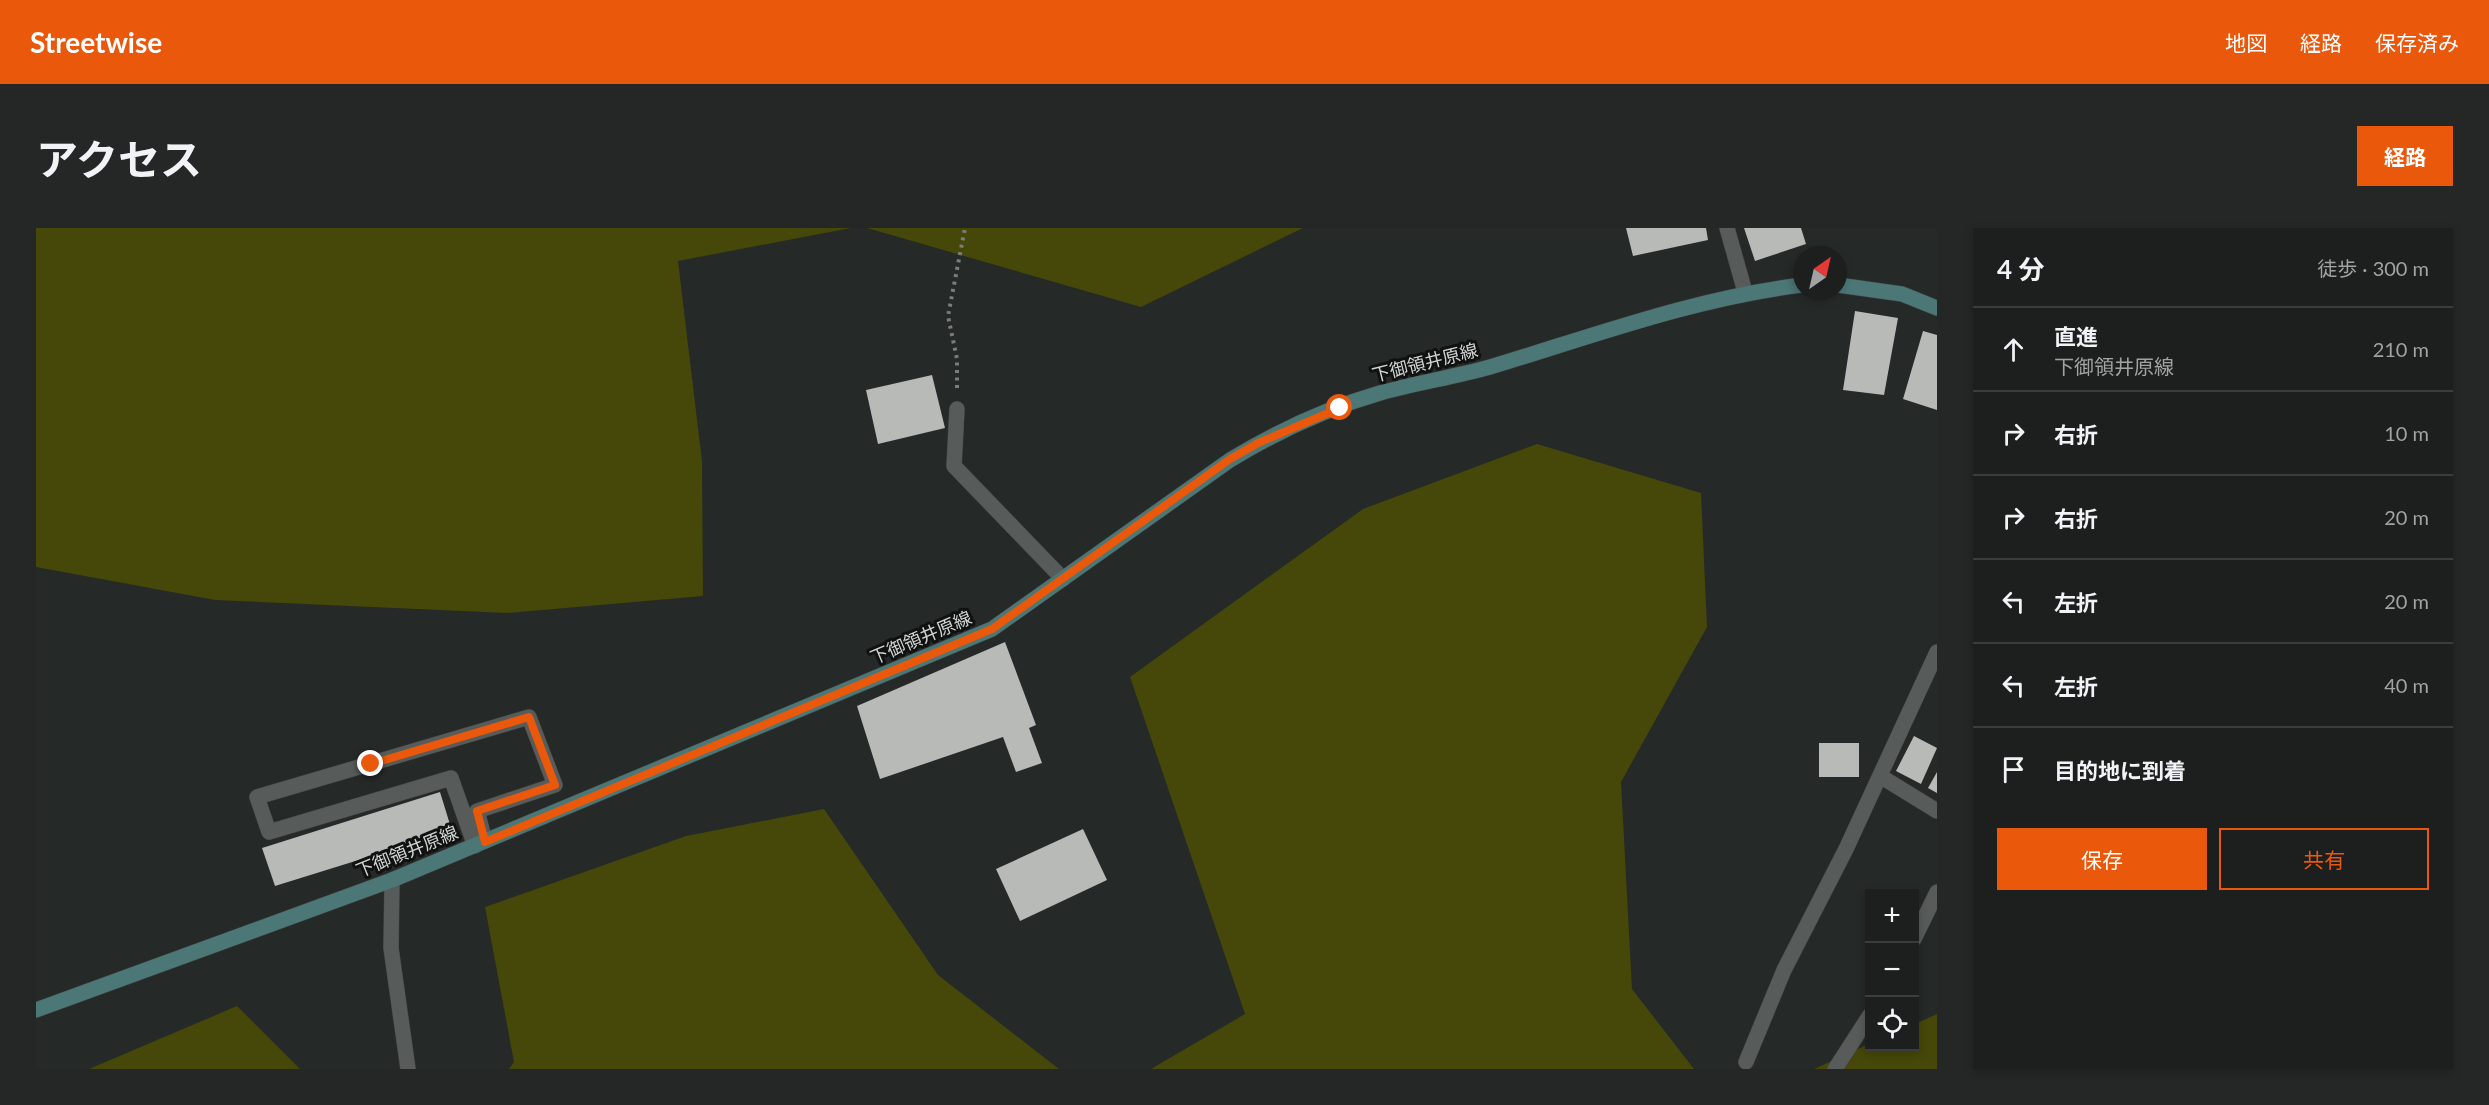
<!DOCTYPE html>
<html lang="ja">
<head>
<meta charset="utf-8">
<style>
  :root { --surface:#1c1f1d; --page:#252726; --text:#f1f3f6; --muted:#a0a2a4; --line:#3a3d3b; --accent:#ea580c }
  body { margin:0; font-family:Lato,"Noto Sans JP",sans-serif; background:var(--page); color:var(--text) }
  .controls { position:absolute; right:18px; bottom:18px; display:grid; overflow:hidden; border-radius:0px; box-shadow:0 3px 9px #0003 }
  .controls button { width:54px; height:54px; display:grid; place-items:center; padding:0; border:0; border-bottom:2px solid var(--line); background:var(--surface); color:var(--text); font:30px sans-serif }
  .compass { position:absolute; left:1757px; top:18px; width:54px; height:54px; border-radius:50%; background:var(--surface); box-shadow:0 3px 9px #0003; rotate:34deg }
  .stop { position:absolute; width:18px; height:18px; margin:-14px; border:4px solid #ea580c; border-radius:50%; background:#fff }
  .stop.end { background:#ea580c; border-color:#fff; box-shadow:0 2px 6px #0008 }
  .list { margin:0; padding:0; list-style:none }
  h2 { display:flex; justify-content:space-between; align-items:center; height:78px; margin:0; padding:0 24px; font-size:26px }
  h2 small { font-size:20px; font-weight:400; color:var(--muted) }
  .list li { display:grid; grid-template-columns:39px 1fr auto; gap:18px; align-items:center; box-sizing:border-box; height:84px; padding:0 24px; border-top:2px solid var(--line) }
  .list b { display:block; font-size:22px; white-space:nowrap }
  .list p { margin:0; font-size:20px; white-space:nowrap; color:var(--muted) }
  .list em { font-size:20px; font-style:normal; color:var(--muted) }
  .actions { display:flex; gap:12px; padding:18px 24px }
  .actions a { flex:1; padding:14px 0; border:2px solid var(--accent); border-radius:0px; text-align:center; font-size:21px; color:var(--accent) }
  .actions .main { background:var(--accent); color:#fff }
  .icon { flex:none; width:33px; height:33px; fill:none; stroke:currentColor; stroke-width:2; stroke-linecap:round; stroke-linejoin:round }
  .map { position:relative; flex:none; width:1901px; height:841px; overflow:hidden; border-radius:0px }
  header { display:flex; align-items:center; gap:36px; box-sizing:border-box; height:84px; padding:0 30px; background:var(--accent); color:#fff }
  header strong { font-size:28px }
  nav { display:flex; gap:33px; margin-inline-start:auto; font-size:21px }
  .intro { display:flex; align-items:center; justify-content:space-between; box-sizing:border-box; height:144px; padding:0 36px }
  h1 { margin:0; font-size:42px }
  .button { padding:15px 27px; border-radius:0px; background:var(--accent); color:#fff; font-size:21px; font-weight:700 }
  main { display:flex; gap:36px; padding:0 36px }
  aside { flex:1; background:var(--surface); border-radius:0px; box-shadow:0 3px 9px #0003 }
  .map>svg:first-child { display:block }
  .green { fill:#454808 }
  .building { fill:#b7bab7 }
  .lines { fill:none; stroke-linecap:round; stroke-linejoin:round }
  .service-casing { stroke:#424443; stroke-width:16 }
  .minor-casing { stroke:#424443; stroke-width:16 }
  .secondary-casing { stroke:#424443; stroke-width:16 }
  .path { stroke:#7a7d7c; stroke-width:4; stroke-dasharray:3 4.5; stroke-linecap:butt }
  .service { stroke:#575b59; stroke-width:15 }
  .minor { stroke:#575b59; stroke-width:15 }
  .secondary { stroke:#4b7776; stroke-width:15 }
  .route { stroke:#ea580c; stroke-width:8 }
  .labels { text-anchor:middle; stroke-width:6; stroke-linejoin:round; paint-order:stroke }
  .street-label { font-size:18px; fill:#d2d4d3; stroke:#101111 }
</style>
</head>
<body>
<header>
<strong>Streetwise</strong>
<nav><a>地図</a><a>経路</a><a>保存済み</a></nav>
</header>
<div class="intro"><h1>アクセス</h1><a class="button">経路</a></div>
<main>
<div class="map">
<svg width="1901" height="841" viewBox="0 0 1901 841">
  <rect width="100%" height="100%" fill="#252927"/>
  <path class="green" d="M0 0H815L642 33 666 233 667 368 471 385 179 372 0 339Z
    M831 0H1267L1105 79Z
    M1501 216 1665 265 1671 399 1585 554 1596 761 1658 841H1115L1209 786 1094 449 1327 281Z
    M788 581 902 747 1023 841H473L478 834 449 679 650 608Z
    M201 778 264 841H53Z
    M1901 786V841H1778L1833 816 1878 818 1879 796Z"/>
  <path class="building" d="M1590 0H1670L1672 12 1597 28Z
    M1708 0H1765L1770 16 1719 33Z
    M1819 83 1862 90 1848 167 1807 162Z
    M1887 103 1901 107V182L1867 171Z
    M896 147 909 200 842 216 830 162Z
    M969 414 1000 497 993 500 1006 535 980 544 967 509 844 551 821 478Z
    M1878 508 1901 520 1885 556 1860 543Z
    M1783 515H1823V549H1783Z
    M1901 544V565L1892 560Z
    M404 564 416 603 239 658 226 620Z
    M1047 601 1071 652 984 693 960 641Z"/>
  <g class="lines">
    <g class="service-casing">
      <path id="service" d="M439 618 415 550 233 604 221 569 493 489 519 557 441 583 449 613
        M356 652 355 720 372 841"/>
    </g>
    <g class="minor-casing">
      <path id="minor" d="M1691 0 1709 64
        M921 181 918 238 1027 351
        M1844 548 1901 583
        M1878 711 1901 664
        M1710 834 1748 742 1810 621 1901 424
        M1799 841 1834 787"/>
    </g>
    <g class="secondary-casing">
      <path id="secondary" d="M1802 57 1866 66 1901 80
        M0 782 356 652 956 401 1194 232C1240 204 1292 180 1344 165 1380 155 1418 149 1454 139 1557 108 1659 70 1766 57"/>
    </g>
    <path class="path" d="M921 160V131L912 88 929 0"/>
    <use href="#service" class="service"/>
    <use href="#minor" class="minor"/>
    <use href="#secondary" class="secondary"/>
  </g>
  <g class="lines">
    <path class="route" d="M335 536 493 489 519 557 441 583 449 614 956 401 1194 231 1222 215 1304 180"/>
  </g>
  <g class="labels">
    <g class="street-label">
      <text transform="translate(1389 135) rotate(-14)" y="6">下御領井原線</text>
      <text transform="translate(885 410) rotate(-23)" y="6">下御領井原線</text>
      <text transform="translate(371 624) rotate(-22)" y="6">下御領井原線</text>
    </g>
  </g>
</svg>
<div class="controls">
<button>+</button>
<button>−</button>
<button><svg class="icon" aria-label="locate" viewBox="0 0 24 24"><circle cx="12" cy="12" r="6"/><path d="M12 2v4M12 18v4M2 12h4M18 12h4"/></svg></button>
</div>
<svg class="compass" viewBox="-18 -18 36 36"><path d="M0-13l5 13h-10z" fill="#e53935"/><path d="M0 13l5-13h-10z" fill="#a0a2a4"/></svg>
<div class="stop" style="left:1304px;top:180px"></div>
<div class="stop end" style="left:335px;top:536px"></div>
</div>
<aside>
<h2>4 分<small>徒歩 · 300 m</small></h2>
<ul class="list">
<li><svg class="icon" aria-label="ahead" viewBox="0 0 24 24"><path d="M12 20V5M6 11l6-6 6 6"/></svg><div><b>直進</b><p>下御領井原線</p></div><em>210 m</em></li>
<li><svg class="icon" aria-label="right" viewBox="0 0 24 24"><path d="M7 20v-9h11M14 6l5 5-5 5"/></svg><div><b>右折</b></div><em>10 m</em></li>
<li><svg class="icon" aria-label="right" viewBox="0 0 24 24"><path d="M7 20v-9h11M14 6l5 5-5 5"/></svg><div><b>右折</b></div><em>20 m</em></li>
<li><svg class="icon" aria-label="left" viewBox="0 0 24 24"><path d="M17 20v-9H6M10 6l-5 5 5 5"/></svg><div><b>左折</b></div><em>20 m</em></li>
<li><svg class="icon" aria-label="left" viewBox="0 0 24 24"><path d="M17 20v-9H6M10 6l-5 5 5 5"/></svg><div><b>左折</b></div><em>40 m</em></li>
<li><svg class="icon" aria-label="arrive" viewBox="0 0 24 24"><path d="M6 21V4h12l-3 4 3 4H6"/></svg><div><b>目的地に到着</b></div></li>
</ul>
<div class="actions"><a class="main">保存</a><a>共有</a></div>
</aside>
</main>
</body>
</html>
